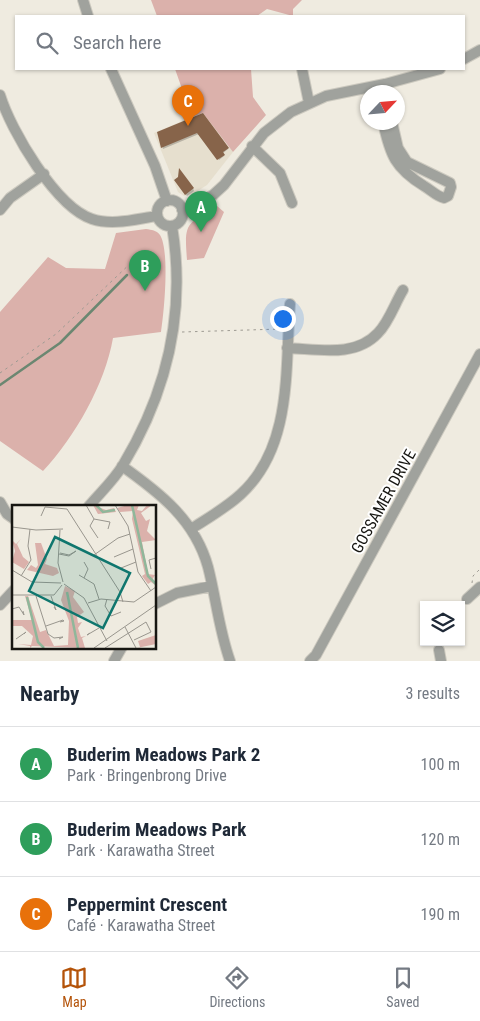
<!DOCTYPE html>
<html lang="en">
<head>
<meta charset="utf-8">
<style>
  :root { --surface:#fff; --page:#f2f2f3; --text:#1f2937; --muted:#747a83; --line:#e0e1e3; --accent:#b45309 }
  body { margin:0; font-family:"Roboto Condensed",sans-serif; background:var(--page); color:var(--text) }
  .controls { position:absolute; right:15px; bottom:15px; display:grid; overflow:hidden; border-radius:0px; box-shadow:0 1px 4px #0004 }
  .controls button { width:45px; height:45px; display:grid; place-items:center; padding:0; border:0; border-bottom:1px solid var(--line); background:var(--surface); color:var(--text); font:25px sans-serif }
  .compass { position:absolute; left:360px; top:85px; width:45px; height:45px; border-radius:50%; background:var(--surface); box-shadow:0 1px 4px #0004; rotate:64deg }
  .you { position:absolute; left:282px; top:318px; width:18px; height:18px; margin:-12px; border:4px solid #fff; border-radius:50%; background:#1a73e8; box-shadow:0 0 0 8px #1a73e833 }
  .badge { display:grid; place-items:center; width:32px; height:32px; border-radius:50%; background:var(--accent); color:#fff; font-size:16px; font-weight:700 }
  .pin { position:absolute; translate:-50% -41px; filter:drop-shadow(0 1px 2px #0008) }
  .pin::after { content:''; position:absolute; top:26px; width:18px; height:15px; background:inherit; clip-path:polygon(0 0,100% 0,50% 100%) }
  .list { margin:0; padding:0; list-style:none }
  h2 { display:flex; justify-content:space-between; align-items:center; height:65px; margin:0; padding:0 20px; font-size:21px }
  h2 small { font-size:16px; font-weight:400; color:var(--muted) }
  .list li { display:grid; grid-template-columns:32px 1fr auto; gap:15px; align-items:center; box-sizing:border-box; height:75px; padding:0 20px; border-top:1px solid var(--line) }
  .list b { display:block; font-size:19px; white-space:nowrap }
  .list p { margin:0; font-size:16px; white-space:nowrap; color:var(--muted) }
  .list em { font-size:16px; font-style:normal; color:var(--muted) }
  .icon { flex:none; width:28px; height:28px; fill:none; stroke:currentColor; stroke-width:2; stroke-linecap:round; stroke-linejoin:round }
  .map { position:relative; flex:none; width:480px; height:661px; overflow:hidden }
  .search { position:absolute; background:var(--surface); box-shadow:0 1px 4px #0004; left:15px; right:15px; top:15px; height:55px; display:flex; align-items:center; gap:12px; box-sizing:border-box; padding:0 18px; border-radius:0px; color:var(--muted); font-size:19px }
  .sheet { height:290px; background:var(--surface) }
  nav { display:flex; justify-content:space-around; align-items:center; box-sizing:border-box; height:70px; border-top:1px solid var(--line); background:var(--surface); font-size:14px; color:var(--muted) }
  nav a { display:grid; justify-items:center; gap:2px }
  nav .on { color:var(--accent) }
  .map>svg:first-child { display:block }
  .built { fill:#e6dfce }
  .green { fill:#dbb1ab }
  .shadow { fill:#0003 }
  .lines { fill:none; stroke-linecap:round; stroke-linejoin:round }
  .stream { stroke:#6b8771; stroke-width:2.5 }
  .building { fill:#87644a }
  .minor-casing { stroke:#ccc9bf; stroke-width:12 }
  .path { stroke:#9d9a92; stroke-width:1; stroke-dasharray:2.5 4; stroke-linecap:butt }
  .minor { stroke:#a0a29d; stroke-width:10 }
  .labels { text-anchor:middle; stroke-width:4; stroke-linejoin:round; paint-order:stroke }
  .street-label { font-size:16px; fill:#171612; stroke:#fff }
  .inset-river { fill:none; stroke:#8fb79a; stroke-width:2.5 }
  .inset-road { fill:none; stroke:#99968e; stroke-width:1 }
  .view { fill:#0f766e; fill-opacity:0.15; stroke:#0f766e; stroke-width:2.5 }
  .inset-edge { fill:none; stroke:#171612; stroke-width:2.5 }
</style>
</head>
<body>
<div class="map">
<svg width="480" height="661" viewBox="0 0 480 661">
  <rect width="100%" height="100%" fill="#efebe0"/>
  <path class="built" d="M203 112 233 152 207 185 193 194 184 196 178 192 154 133Z"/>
  <path class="green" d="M151 0H302L293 9V16L267 9 257 16H157Z
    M175 69H251L253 97 266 115 233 152 203 113 192 117Z
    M217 206 224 212 204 258 187 260C184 222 186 225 217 206Z
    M146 229C152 230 156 230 160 235 170 251 164 313 161 332L113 338C105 384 75 437 43 471L0 441V312L48 257 66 268 105 269 116 233Z"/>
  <path class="shadow" d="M202 114 228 149 222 154 224 156 219 160 199 134 163 149 159 132Z
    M177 183 193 188 194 191 187 196Z"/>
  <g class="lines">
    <path class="stream" d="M0 385 60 343 127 275"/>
  </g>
  <path class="building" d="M203 113 229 148 223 152 225 155 217 160 197 133 161 148 157 132Z
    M179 168 194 188 185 195 174 180 178 177Z"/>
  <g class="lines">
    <g class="minor-casing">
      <path id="minor" d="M83 0 88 16
        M464 59 480 50
        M111 69 155 166 167 201
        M302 69 309 103
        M0 95C11 131 56 207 92 219 113 226 136 219 157 216
        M383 122C390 155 395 168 424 186 431 190 436 196 444 198L448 196 451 187 450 183 407 162 398 148 392 122
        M252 146 280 173 292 203
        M157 213a13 13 0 1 1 26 0a13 13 0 1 1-26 0Z
        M0 210 10 198 44 174
        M182 210 198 204 213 195 224 185 264 133 291 112 326 96 385 84 440 69
        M287 348C318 349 355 358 378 333 389 322 395 303 403 290
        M122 466C160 493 195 520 208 567 216 598 219 630 230 661
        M0 502 7 514 14 519
        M89 506C100 493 114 480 123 465 167 392 186 311 172 226
        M191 529C208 518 226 508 241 494 293 446 285 368 290 304
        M467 599 480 587
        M155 604 177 593 212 586
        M0 605 14 590
        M439 650 441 661
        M114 661 122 647
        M310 661 316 655 480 354"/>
    </g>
    <path class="path" d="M182 332 281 329
      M0 373 56 334 134 260
      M472 583 473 576 480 569"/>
    <use href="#minor" class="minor"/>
  </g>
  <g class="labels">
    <g class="street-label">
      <text transform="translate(383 501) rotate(-61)" y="6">GOSSAMER DRIVE</text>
    </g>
  </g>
  <g transform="translate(12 505)">
    <rect width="144" height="144" fill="#efebe0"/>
    <path d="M81 0 94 5 102 3 104 7 86 9ZM116 0H127L125 5 130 6 135 0H140L129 8 134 16 138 14 135 26 144 35 130 37 136 69 143 70 140 75 143 80 139 77 136 79 130 71 133 69 120 14 121 6 108 7 105 3ZM9 34 5 39 11 52 17 57 12 64 0 57 3 46 0 35 4 39ZM23 38H29L35 54 33 59 45 63 47 68 41 71 15 65 19 60 24 63 26 60ZM53 81 63 86 61 92 72 107 65 112 66 118 70 117 66 123 69 132 74 131 70 133 73 143 20 141 18 143V141L6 139 19 140 21 131 10 121H0V115H20L13 91H16L28 127 34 125 42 141 56 140 57 116 49 95ZM144 130V139L125 143 128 142 126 136Z" fill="#dbb1ab"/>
    <path class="inset-river" d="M84 0 91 7 103 5M120 0 136 71 144 79M55 87 66 143M15 92 26 137 32 143"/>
    <path class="inset-road" d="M74 0 82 14 98 17 96 24M103 0 116 21 126 67 139 86M29 11 33 2 55 4 108 87 111 97M82 14 78 21 86 33M0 22 24 25 51 24M48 25 46 58 51 77M47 49 57 51 64 46 57 50 48 48M82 50 106 33 118 29M102 52 121 44M72 57 76 64 72 73M109 63 124 57M139 64 137 55 144 53M0 65 20 77 49 78M67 70 82 79 87 94M9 71 19 55 16 41 18 24M52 79 72 93 95 136M0 90H42L50 80M24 91 36 129 42 133 51 132 47 134M39 91 44 105 42 102M95 94 93 101 99 111 109 107M76 98 89 94 122 97 144 82M0 104 7 102 12 110 11 106M34 121 51 115 52 116 48 117M113 122 124 143M78 128 75 130 87 123M4 134 14 127 12 129M82 143 144 100M93 143 134 117 139 127 122 135"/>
    <path class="view" d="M43 32 118 68 91 123 17 86Z"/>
    <rect width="144" height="144" class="inset-edge"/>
  </g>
</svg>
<div class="controls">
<button><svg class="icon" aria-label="layers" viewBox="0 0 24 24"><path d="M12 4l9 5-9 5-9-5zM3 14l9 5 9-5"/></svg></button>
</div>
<svg class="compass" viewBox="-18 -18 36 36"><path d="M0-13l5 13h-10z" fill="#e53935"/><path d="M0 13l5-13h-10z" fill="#747a83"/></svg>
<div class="you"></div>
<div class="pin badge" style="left:201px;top:232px;background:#2e9e5b">A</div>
<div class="pin badge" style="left:145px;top:291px;background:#2e9e5b">B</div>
<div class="pin badge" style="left:188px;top:126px;background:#e8710a">C</div>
<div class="search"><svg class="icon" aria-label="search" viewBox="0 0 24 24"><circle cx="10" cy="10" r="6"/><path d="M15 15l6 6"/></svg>Search here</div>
</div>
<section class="sheet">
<h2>Nearby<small>3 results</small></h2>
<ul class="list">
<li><span class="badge" style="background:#2e9e5b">A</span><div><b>Buderim Meadows Park 2</b><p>Park · Bringenbrong Drive</p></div><em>100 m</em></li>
<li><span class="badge" style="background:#2e9e5b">B</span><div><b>Buderim Meadows Park</b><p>Park · Karawatha Street</p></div><em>120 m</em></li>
<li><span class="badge" style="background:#e8710a">C</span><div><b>Peppermint Crescent</b><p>Café · Karawatha Street</p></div><em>190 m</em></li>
</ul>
</section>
<nav>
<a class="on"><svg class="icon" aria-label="map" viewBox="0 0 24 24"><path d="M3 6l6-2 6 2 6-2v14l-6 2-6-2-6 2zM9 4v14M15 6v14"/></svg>Map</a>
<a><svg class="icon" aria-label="directions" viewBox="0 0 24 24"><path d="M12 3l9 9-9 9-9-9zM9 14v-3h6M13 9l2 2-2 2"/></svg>Directions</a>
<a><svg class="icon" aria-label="saved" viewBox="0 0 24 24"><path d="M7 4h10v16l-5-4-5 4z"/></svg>Saved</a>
</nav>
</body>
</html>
